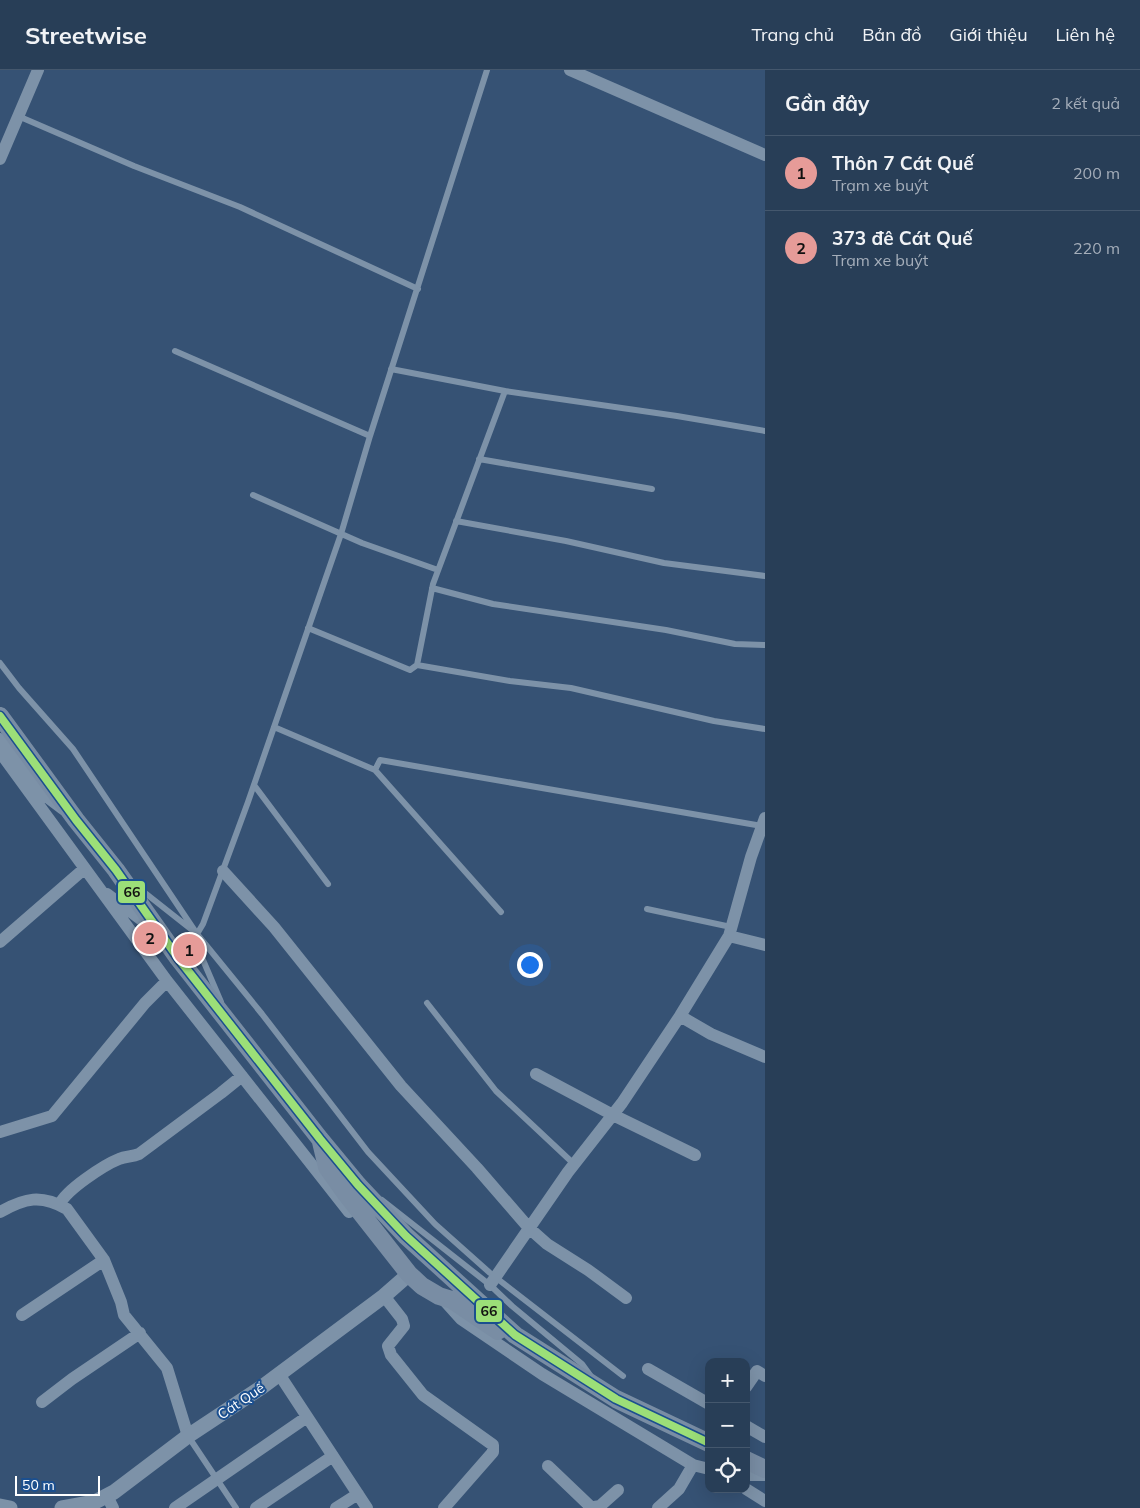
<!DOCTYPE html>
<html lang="vi">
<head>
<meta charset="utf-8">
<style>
  :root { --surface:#283e57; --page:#30455d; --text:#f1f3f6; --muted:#a5aeba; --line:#44576d; --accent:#e69b98 }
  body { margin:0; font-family:Mulish,sans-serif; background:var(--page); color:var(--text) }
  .controls { position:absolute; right:15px; bottom:15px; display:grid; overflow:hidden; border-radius:10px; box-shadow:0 5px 20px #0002 }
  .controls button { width:45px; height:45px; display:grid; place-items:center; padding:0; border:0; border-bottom:1px solid var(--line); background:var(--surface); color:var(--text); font:25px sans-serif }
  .scale { position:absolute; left:15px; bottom:12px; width:85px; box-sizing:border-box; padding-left:5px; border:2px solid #fff; border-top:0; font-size:14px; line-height:18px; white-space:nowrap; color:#fff; -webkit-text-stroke:4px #1b4f8f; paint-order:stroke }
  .you { position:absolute; left:529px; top:894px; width:18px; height:18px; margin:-12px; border:4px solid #fff; border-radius:50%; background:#1a73e8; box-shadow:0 0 0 8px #1a73e833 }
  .badge { display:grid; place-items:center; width:32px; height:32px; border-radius:50%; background:var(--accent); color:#111; font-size:16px; font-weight:700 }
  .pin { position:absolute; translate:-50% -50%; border:2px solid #fff; box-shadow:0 1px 5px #0006 }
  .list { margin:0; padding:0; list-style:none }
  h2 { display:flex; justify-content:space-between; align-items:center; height:65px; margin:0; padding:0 20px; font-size:21px }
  h2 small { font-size:16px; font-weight:400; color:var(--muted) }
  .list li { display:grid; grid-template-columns:32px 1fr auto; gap:15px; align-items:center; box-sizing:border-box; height:75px; padding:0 20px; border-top:1px solid var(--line) }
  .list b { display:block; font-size:19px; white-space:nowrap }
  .list p { margin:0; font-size:16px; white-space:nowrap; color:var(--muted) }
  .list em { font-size:16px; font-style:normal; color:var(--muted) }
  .icon { flex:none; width:28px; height:28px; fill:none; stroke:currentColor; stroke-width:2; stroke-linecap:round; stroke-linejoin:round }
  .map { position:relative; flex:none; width:765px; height:1438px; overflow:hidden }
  header { display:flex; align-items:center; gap:30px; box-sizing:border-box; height:70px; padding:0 25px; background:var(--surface); border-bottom:1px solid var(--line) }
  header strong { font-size:24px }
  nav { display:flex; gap:28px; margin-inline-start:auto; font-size:18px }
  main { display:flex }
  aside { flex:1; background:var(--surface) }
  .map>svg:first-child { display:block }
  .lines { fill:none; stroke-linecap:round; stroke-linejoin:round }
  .service { stroke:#7d92a8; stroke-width:6 }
  .minor { stroke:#7d92a8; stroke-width:12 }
  .tertiary { stroke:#7d92a8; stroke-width:15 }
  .secondary { stroke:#798da4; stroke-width:18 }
  .bus-1-casing { stroke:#1b4f8f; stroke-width:11 }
  .bus-1 { stroke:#9cdf78; stroke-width:8 }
  .labels { text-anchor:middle; stroke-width:4; stroke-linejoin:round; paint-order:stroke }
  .street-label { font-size:14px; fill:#fff; stroke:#1b4f8f }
  .line-badge { stroke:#1b4f8f; stroke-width:2 }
  .pale-badge-label { font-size:14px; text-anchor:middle; font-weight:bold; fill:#111 }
</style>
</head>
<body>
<header>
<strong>Streetwise</strong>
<nav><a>Trang chủ</a><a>Bản đồ</a><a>Giới thiệu</a><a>Liên hệ</a></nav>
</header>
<main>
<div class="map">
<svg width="765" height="1438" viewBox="0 0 765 1438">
  <rect width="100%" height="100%" fill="#365274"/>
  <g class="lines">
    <path class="service" d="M18 46 134 96 240 137 418 219
      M175 281 370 366 487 0
      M391 299 505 321 433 514 417 595 510 611 571 618 714 651 765 659
      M505 321 677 346 765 361
      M479 389 652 419
      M253 425 362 473 438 500
      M456 451 566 471 664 493 765 506
      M432 518 493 534 666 560 735 574 765 575
      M308 558 410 600 417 595
      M0 593 19 618 73 679 197 864 262 944 368 1082 435 1154 490 1203 623 1306
      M274 657 375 700 380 690 762 756
      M375 700 501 842
      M254 715 328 814
      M135 815 192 860
      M647 839 731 857
      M221 932 194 869 203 854 248 732 341 464 370 366
      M427 933 496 1021 574 1094
      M382 1130 490 1215 512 1236 582 1294 590 1305
      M188 1366 236 1438"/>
    <path class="minor" d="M570 0 765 85
      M0 89 38 0
      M0 669 47 727 63 739
      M0 682 167 911 349 1142
      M223 801 274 857 401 1016 477 1098 529 1158 547 1174 588 1200 626 1228
      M107 824 151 857
      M729 866 765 875
      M0 872 84 799
      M680 946 711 964 765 987
      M536 1004 613 1045 695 1085
      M0 1062 52 1046 145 933 167 911
      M60 1134C66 1120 104 1095 119 1089 126 1086 132 1087 139 1084L221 1023 242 1006
      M0 1142C25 1128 41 1124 67 1139L104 1190 121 1232 124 1245 167 1298 188 1366
      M490 1215 568 1102 622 1033 680 946 729 866 751 787 765 748
      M384 1226 402 1249 404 1256 388 1276 391 1285 423 1325 493 1375V1382L444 1438
      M443 1229 461 1249 542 1304 693 1395 709 1399
      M22 1245 104 1190
      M648 1299 709 1334
      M279 1304 367 1438
      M746 1317 757 1301 765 1306
      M42 1332 72 1309 140 1263
      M746 1356 765 1367
      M548 1396 592 1438
      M746 1405H765
      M746 1419 765 1431
      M107 1426 113 1438
      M175 1438 307 1347
      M256 1438 333 1386
      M336 1438 358 1424
      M589 1438 600 1436 618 1420
      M658 1438 679 1419 693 1395"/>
    <path class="tertiary" d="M0 1436 10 1438
      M62 1438 95 1432 114 1422 188 1366 262 1317 384 1226 409 1204"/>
    <path class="secondary" d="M0 646 76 750 116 800 178 888 320 1069 358 1115 406 1166 515 1265 616 1329 709 1373
      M321 1072 327 1097 346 1124 409 1204 422 1216 439 1226 452 1230 498 1261
      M746 1390 765 1399"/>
    <g class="bus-1-casing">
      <path id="bus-1" d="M0 646 76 750 116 800 178 888 320 1069 358 1115 406 1166 515 1265 616 1329 709 1373"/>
    </g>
    <use href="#bus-1" class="bus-1"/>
  </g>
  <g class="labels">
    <g class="street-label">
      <text transform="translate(241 1331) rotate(-34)" y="5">Cát Quế</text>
    </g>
  </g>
  <g class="line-badge">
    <rect x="117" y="810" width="29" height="24" rx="5" fill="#9cdf78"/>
    <rect x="475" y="1229" width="28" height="24" rx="5" fill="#9cdf78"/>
  </g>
  <g class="pale-badge-label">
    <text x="132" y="827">66</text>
    <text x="489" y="1246">66</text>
  </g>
</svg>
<div class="controls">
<button>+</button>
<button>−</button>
<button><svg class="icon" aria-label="locate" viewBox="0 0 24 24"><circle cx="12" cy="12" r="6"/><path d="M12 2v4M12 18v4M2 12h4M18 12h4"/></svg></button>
</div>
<div class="scale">50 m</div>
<div class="you"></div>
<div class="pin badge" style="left:189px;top:880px">1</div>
<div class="pin badge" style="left:150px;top:868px">2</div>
</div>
<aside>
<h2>Gần đây<small>2 kết quả</small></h2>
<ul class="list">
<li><span class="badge">1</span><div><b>Thôn 7 Cát Quế</b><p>Trạm xe buýt</p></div><em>200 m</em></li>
<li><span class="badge">2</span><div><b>373 đê Cát Quế</b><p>Trạm xe buýt</p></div><em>220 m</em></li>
</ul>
</aside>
</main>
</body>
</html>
